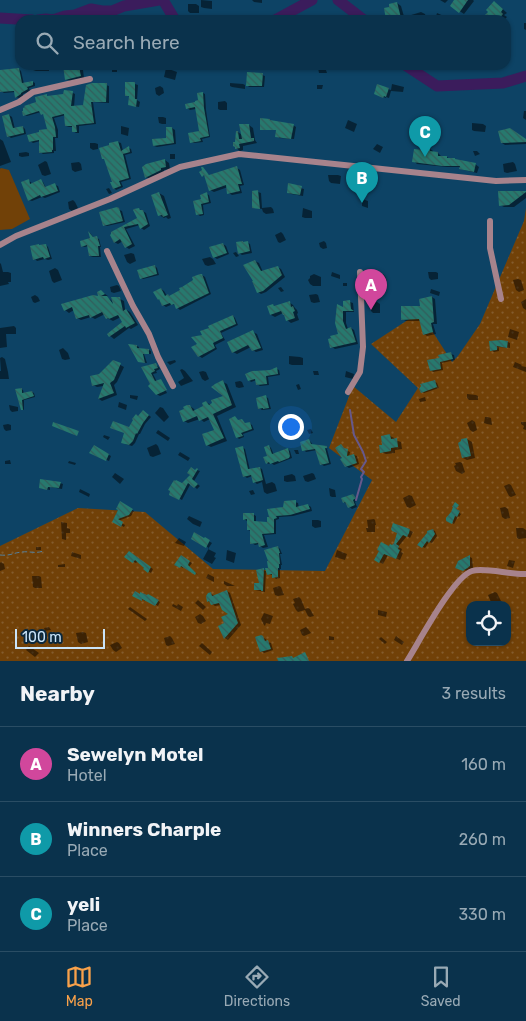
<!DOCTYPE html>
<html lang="en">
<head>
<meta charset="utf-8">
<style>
  :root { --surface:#0a324c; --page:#183e56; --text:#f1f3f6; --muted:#99aab5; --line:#2a4d64; --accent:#f8a14a }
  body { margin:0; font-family:Rubik,sans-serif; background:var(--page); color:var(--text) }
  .controls { position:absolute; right:15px; bottom:15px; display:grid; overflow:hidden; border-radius:10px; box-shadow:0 1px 4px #0004 }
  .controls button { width:45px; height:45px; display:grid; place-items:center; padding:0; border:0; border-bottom:1px solid var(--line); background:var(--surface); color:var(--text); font:25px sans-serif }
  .scale { position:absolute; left:15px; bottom:12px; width:90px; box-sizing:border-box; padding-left:5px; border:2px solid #cae4f9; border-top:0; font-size:14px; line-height:18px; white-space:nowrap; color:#cae4f9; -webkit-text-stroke:4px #0c283c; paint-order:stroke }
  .you { position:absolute; left:290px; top:426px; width:18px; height:18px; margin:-12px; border:4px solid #fff; border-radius:50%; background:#1a73e8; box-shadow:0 0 0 8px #1a73e833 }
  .badge { display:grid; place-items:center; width:32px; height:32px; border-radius:50%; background:var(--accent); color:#fff; font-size:16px; font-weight:700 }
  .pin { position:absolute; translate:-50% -41px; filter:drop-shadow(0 1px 2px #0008) }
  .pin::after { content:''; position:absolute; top:26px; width:18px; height:15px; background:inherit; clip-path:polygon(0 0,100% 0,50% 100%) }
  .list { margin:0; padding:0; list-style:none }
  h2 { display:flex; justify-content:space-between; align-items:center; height:65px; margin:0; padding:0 20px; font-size:21px }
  h2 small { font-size:16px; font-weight:400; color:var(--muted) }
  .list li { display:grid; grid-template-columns:32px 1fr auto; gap:15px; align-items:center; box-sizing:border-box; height:75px; padding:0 20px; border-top:1px solid var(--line) }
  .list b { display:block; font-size:19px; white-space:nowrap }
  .list p { margin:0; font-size:16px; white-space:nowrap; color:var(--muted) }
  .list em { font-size:16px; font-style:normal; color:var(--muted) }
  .icon { flex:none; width:28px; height:28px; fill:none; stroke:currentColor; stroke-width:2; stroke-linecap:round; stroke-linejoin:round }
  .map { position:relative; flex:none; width:526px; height:661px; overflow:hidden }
  .search { position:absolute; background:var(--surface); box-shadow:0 1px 4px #0004; left:15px; right:15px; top:15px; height:55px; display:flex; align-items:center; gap:12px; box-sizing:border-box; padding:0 18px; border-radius:15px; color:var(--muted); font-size:19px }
  .sheet { height:290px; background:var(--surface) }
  nav { display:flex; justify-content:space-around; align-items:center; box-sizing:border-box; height:70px; border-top:1px solid var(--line); background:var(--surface); font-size:14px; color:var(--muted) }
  nav a { display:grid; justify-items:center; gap:2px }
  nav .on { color:var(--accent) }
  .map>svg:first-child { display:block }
  .grass { fill:url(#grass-dots); fill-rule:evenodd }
  .pitch { fill:#714108 }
  .shadow { fill:#0007 }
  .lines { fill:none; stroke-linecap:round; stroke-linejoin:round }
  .stream { stroke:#66588b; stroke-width:2 }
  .river { stroke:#3b1c5c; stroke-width:11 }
  .building { fill:url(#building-back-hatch) }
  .path { stroke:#54809d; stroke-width:1; stroke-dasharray:5 2.5; stroke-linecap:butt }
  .street { stroke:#a7838c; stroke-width:6 }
</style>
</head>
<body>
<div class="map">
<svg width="526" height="661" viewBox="0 0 526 661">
  <defs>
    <pattern id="grass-dots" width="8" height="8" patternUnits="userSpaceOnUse" patternTransform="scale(1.25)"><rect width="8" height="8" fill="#714108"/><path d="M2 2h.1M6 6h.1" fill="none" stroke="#845c2d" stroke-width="1.8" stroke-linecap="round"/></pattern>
    <pattern id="building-back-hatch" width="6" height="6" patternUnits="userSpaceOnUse" patternTransform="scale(1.25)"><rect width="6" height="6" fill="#27796e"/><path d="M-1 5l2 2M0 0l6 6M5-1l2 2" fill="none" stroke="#325e5c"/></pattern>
  </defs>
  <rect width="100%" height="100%" fill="#0d4365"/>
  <path class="grass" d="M526 208V661H0V546L78 508 145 512 213 569 325 571 372 480 329 448 353 386 396 422 418 388 371 344 420 312 452 362 458 356 480 324 524 221ZM470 605H507V642H470Z"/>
  <path class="pitch" d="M1 168 9 170 30 219 12 229 0 230V169Z"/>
  <path class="shadow" d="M201 0 212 1V9L204 8 201 7Z
    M252 0H262V3L254 2Z
    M440 0H448L445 3Z
    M456 0H473L474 1 464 14 452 6Z
    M495 2 507 13 504 15 507 17 504 20H489Z
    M397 3 401 6 405 20H388Z
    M188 4H196L199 6V13H190L188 11Z
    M421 12 425 14 427 20H410L408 16Z
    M437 13 446 17 445 20H435Z
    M524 23H526V30L524 29Z
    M32 65H50L51 66 52 69H49V71H36L33 70Z
    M64 65H71L72 69 79 68 83 70 84 78 70 81 66 79Z
    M85 65H100V69L88 70 85 69Z
    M125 65H137V68H128L125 67Z
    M325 67 327 73H319L318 68Z
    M112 68 117 69V72H112Z
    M166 68 177 72 175 80 164 77Z
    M19 69 21 71 24 84 33 82 35 83V86L29 88 30 91 23 94V96L19 98 16 97 15 92 4 93 1 91 0 86V71Z
    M262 75 265 76 264 87H249L247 85Z
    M230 83 243 84 245 85V89L232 87 230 86Z
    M135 84 138 85 137 100 140 102 139 107 129 105 130 97 126 95Z
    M392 84 404 87 403 92 391 91 389 98 386 97V98L378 95V86L391 90Z
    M106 85 109 86V103L93 102 96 124 79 126V133H76L73 131V127H69L66 126V115L54 118 58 130V138H55L56 151H54V153L43 154 40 152V141L33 143 30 141 49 130 45 116 41 112 27 116 25 115 46 95 49 97 73 93 75 94 74 107 84 106Z
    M317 85H323L322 89H317Z
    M160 86 163 88 164 93 159 96 156 94 155 88Z
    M203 93 205 94 206 110 210 137 202 139 203 142 194 143 191 142 201 132 196 109 190 110 187 108 199 102Z
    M225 101 227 103V110H220L218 109V102Z
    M524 111H526V120L523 118Z
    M9 115 12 117 15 129 23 127 25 129 26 134 11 138 8 136 4 117Z
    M158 117H163L166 118V124H162L159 123Z
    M348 120 357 124 354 132 345 128Z
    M472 123 483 124 486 126 485 132 474 131 472 130Z
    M249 125 253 128 255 140 257 143 243 146V150L240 151 236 148V143L238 132 242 135Z
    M293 125 296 127 294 139 279 138 277 130H264L261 129Z
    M121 126 129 128 128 136 121 134Z
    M172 128 175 130 176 144 157 147 154 146 168 139Z
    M0 139 3 141 11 162 0 166Z
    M526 140V144L505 145 502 143Z
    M118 142 121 143 123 151 129 148 131 149 132 153 125 155 131 179 121 182 123 187 116 190 114 188 113 182Z
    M90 143H95L98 144V149L93 150 90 148Z
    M377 144 383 147 380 153 373 149Z
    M430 149 433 151V153H438L441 156V157H447L450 159 475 164 479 167 477 173 464 170 461 167H447L417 164 414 161 424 152Z
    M473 151H477L480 154 475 156Z
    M26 152 29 153V156L22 157 19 156V153Z
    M170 154H175V159H170Z
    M165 160 169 163 170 169 164 170V172L150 179 146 177Z
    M45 161 47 162 51 174 45 176 42 175 38 165Z
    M79 162 81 164 82 170 75 172 72 170 71 163Z
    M513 162 515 164 517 171 507 173 504 172 503 164Z
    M237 168 240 170 244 185 240 186 242 193 232 195 229 193 228 187 214 192 210 190 206 178 201 172 203 169 210 176Z
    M328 175H338L341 176 340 184 331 183 329 181Z
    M28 181 31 182 32 185 41 181 43 182 46 188 55 185 58 186 60 192 45 198 42 197 32 201 29 200Z
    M289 185 304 189 303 196 291 194 288 193Z
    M109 188 112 193 109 194 106 189Z
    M258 192 261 193 262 208 271 207 273 209 274 213 266 214 263 212 262 209 253 207Z
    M499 192H526V198L514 207H504L500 205Z
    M159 193 164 196 171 218 168 219 166 217 164 218 159 215Z
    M207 194 209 195 211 203 203 205 204 215 200 216 197 214 202 199Z
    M362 199 368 201V208L362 206Z
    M73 200 75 202 78 208 72 211 69 209 68 202Z
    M303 208 312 211V218H305L302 217Z
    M117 209 122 211 125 222 107 226 104 225Z
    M139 209 146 213 150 226 144 230 141 228 140 225 126 229 135 246 129 249 126 247 123 241 118 244 114 242 112 233 138 219Z
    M281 232 283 234 286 240 280 243 278 242 275 235Z
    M90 233 94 238H97L99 239 101 247H100L101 257H93L90 256 88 246 85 247 82 246 91 239Z
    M324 241 326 243 327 248 323 249 320 247 319 243Z
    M247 242 250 244 252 253 242 255 239 253 245 243Z
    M223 244 226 246 229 254 217 259 214 257Z
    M46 245 48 247 52 259 48 260 45 259 37 261 35 259Z
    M236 252 239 256 236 257 233 253Z
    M131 253 134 254 136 261 130 264 127 262 124 255Z
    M210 257 213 259 216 264 208 266 205 265 202 259Z
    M255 261 259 263 263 272 277 267 281 269 285 277 266 292 261 294 258 292Z
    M0 263 1 264 3 272H8L11 273V282H8L9 284 0 286Z
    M155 266 157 268 159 275 143 279 141 278Z
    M55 268 58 270 62 280 54 283 52 281 49 271Z
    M332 272 340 275V279L331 276Z
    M428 272H436L438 273V279L431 280 429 278Z
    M314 274 321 277V286H313L310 284 308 280 310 278V276Z
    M383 274 385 276 387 281 378 283 373 280 372 277Z
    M202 275 205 277 211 294 180 310 173 304 166 307 163 305 161 301 159 299 155 292 161 289 164 291 167 296H170L182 291Z
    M518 279 521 280 524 290 519 292 516 290 513 280Z
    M343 283H347V286H343Z
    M117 285 119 286 121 291 114 293 111 292 110 287Z
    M281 287 284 291 281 292 278 288Z
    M431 289 440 292 439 296 430 293Z
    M101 292 105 294 108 296 106 297 111 300 115 305 120 299 124 301 125 309 130 312 138 325 131 329 129 328 114 339 109 335 124 322 121 317 113 321 107 318 105 314 95 319 91 317 81 320 77 318 74 310 69 313 65 310 63 305 99 297Z
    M316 294 318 295 320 302 314 303 311 302 309 295Z
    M35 295 38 297 40 301 35 303 33 302 31 297Z
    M432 297 435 299 437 324H433L436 334 427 336 424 334 421 321H406L402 319 421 307Z
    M526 299V310L523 308 521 302Z
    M289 302 293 305 295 308 297 310 298 313 297 314 299 320 291 323 287 320 283 313 275 317 271 315 273 305 276 307Z
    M350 302 353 303 354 312H346V323L348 329 351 328 354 330 358 344 335 349 332 347 339 335 338 306 345 308Z
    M377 302 380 304V313H373L371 311 370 303Z
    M233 316 235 318 238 325 221 333 225 340 215 345 217 349 202 358 199 356 198 344Z
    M14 326 16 328V334H6L7 347 0 348V328Z
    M510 329 519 332 517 340 508 337Z
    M253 332 257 334 263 350 256 352 253 350 251 347 237 354 233 352Z
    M490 342H508L510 343V348L499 347V351L494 352 491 350Z
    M130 346H137L139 347V349L149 350 151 351V354H144L147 363 141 362Z
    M63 348 68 353 70 359 65 360 62 359 59 350Z
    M451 354 454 355 455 360 442 363 443 370 433 372 431 370 440 359Z
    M289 356 300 357 303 358V365H292L289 364Z
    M2 357 5 359 8 372 9 379H0V371H1L0 358Z
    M175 360 176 362 170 365 167 362Z
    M113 361 124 367 117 382 114 385 117 395 102 401 99 399 104 386 97 387 93 385Z
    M515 362 522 365 521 366 526 367V372L513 367Z
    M156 365 159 367 160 369 156 371 157 373 153 374 157 382 161 381 167 393 160 396 156 394 142 368Z
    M182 369 185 371 193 381 181 386 178 382 184 378 180 370Z
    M277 369 279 370 280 375 268 377 269 385 260 386 257 384V380L251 382 249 380Z
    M203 371 206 372 209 379 205 381 202 379 199 372Z
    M313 371H318L319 375H314Z
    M346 371 354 374 353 379 345 377Z
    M240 381 242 382 244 387 239 388 236 387 235 382Z
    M434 381 437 383 439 388 424 393 422 392Z
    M223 382 227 384 236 407 217 416 227 441 211 447 207 445 215 431 210 419 204 422 200 419 188 423 184 421 190 406 194 409 195 411 205 407 206 402 211 405 225 396Z
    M299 384 301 389 298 390 296 385Z
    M21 389 23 390 24 394 32 392 34 393 35 397 24 400V410L22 409Z
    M467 394 476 395 478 396V400H469L467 398Z
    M130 395 138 396 137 400 130 398Z
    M266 397 268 398 271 409 262 410 259 408Z
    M425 397 426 401 420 402 419 399Z
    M119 402 127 405 126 410 118 407Z
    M9 405 18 407V411L12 412 10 410Z
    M160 407 163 408 169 417 164 422 155 413Z
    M146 413 151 417 145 424 140 434H139L135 443 132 446 125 444V433L138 417Z
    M485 417H488L491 418 492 425 487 424 484 423Z
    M242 420 246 424 249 423 252 425 254 430 243 434 244 437 239 439 237 437 239 421Z
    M472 420 475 422 477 430 473 432 470 430 467 423Z
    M521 422H526V430L523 429 524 426 521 424Z
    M8 424 11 425V430L6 431 4 429 3 425Z
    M311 429 313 433 309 434 307 430Z
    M158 430 170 438 168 441 156 433Z
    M104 435 110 437 108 440 103 437Z
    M390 436 394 438 395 440 401 442 402 449 395 450V453L386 454 381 452Z
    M467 439 472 442 475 458 467 460 463 458Z
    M309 441 311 442 313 446 329 449H327L331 464 324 466 321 464 317 450 306 452 304 450Z
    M156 444 158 446 161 454 153 457 150 456 147 448Z
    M269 446 271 448 274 455 288 449 290 451 292 458 274 465 271 463 269 464 267 463 269 456Z
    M341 446 346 450 350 452 349 457 354 455 357 456 359 464 349 468 346 466Z
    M94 447 111 456 109 461 91 453Z
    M242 447 245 449 250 470 260 468 262 469 266 484 272 482 275 484 277 491 267 494 264 492 262 482 257 484 254 482 252 476 247 478 244 476Z
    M294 450H298L299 454H296Z
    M180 452 190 458 188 461 178 455Z
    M10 460 11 464H5V461Z
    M69 461 76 463 75 465 68 463Z
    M460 462 462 463 465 472 462 474 456 471 454 466 456 465 455 463Z
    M197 470 200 471 194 481 200 486 197 489 191 483 182 500 171 494Z
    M115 473 124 479 120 484 112 477Z
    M312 473 314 474 316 479 308 482 305 481 303 476Z
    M292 474 295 476 296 481 287 482 284 481V476Z
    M60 483 63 484 62 489 50 487V490L40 488Z
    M509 484 511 485 516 495 511 497 509 496 504 486Z
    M329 488 335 490 336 497H332L330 496Z
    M80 489 90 494 89 497 79 492Z
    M253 490 255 494 251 495 249 491Z
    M409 495 412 496 416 505 410 508 407 507 403 498Z
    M353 496 356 501 355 502 357 507 352 509 344 502Z
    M121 502 134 511 131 516 118 521 125 525 124 527 113 521 119 509Z
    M295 502 298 503 299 508 308 505 311 507 312 511 293 516 279 517V519L276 520V534L264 535 268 547 263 548 260 546 259 544 255 545 252 543 251 531 248 530 247 521 244 519 253 514 256 516V523H269L268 518Z
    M505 507 508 509 510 518 505 519 502 517 500 508Z
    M454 509 461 514 459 517 458 516 454 524 448 521Z
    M189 516 202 522 200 527 193 524 187 519Z
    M374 519 375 520 376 525H375V532H367L366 528H368L367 520Z
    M312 520H318L321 521V527L315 528 312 526Z
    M61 522 67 523V528L70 529V533H66V540L62 539Z
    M516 528H523L526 530V538L519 539 517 538Z
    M409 530 413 532 410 538 407 536 398 547 402 549 401 552 403 553 400 560 388 555 383 564 375 560 390 547H393L399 533Z
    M433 530 435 531 437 536 432 543 429 542 425 548 419 545Z
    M179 538 186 542 184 546 175 543Z
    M193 538 205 539 212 543 208 549 216 553 214 557 216 558 212 564 203 559 209 548Z
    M36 547H41V550H36Z
    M278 547 280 549 282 554H280L282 565H281V569H280V578L276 579 274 577 273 575H271L268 574Z
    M227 550 236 553 234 563 226 560Z
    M337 550 347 554 345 560 335 557Z
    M72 552 81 555V559L71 556Z
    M131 554 153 569 151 573 145 569 138 561 136 563 132 561Z
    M181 556 192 563 189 567 198 575 184 566 183 568 176 564Z
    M470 557 472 558 473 568 467 571 460 568Z
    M509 560 515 561 513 568 507 566Z
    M1 562 4 564 5 569 0 571V563Z
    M65 564V567H58V565Z
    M263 570 266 571 265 592 255 590 261 584Z
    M208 574 214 577V582L206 578Z
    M32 576H39L41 577 42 588H35L33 587Z
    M224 581 235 586H227L224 584Z
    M279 586 281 587 284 595 278 596 275 595 273 588Z
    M227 591 230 593 241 625 228 640 225 638 219 626 225 623 230 614 221 605 215 606 208 601 211 594 215 596Z
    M495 592 497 593 501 601 494 604 491 602 488 595Z
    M134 595 148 597 149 595 160 602 158 606 146 599 145 601Z
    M299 597 301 599 305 609 308 608 310 609 314 616 310 617 308 616 305 610 298 612 296 610 293 604 295 603 293 599Z
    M198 600 206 607 203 610 195 603Z
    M173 604 177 606 178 604 183 607 181 611 172 606Z
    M130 607 147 619 145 621 128 609Z
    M378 610 387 612 386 617 378 615Z
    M264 613 273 616 270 624 266 623 265 626 264 625 261 619Z
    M200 614 203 616 206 621 201 624 198 623 195 617Z
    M49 627 51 630 45 631 44 628Z
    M306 627 308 629 311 633 304 636 302 635 300 630Z
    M83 632 86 633 88 642 81 644 78 642 76 633Z
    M170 636 172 638 175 644 168 646 166 645 164 638Z
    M329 636 334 637V640H329Z
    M396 636 404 642 402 645 394 640Z
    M261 637 266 639 267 642 271 643 273 650 264 653 261 651Z
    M381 637 387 642 385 644 379 639Z
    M117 642 119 643 122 648 116 652 113 650 110 645Z
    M202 643 212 652 210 655 199 646Z
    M29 646 39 653 35 657 26 650Z"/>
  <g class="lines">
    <path class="stream" d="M350 410 354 435 363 452 366 461 361 469 364 472 361 477 362 479 356 500"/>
    <path class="river" d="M163 0 175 20
      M338 0 364 20
      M0 18 32 20
      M38 20 46 19 53 20 65 16 75 15 91 9 102 11H112L124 6 159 0
      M275 20 312 0
      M405 65 437 86 503 83 526 76"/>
  </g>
  <path class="building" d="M454 0H468L459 13 450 6Z
    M494 1 503 9 501 12 503 14 498 20H488L484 16 488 12 486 10Z
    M397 2 401 18 397 20H386L384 8 389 7V4Z
    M63 65H74L75 67H79L81 76 65 80Z
    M19 68 22 83 33 81V85L27 87 28 89 21 93V94L15 98 14 91 0 92V70Z
    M247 72 263 73 262 86H246Z
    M125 82H135V99H137L136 107 128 105 129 96H125Z
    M92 83H107L106 102H91L94 123 76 125 77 132H72V126H65L64 114 52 117 55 127 56 137H53V150H52V152L39 153V140L29 142 27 135 39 132V130L47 129 43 114 41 115 39 111 23 116 22 111H23V108L25 107 24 106 36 102 35 97 47 94V96L63 94 64 90 73 91 71 106 83 105 86 85Z
    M377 84 389 88 386 97 384 96 383 98 374 94Z
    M203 92 204 108 209 136 200 138 201 141 190 143 188 133 199 131 195 107 186 109 185 104 195 102V101L198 100 197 93Z
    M9 114 13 128 23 126 24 133 7 137 2 116Z
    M260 118 270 119V120L294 124 291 139 275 137 276 130H260Z
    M239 124H249L251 138H254V141L239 144 240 148 235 149V147L233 146V142H235L236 131H238L239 139H242Z
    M166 127H172L174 143 153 146 152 139 166 138Z
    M510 128 526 139V142L501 143 498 131Z
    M118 141 121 151 129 146 130 152 123 154 129 178 119 181 121 186 113 189 110 182H112L104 159H102L99 148 109 145V143Z
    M423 147 430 148V151L438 152V156H447V158H455V159L476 163 474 172 459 169 460 166H442L412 162 414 149 423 150Z
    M165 159 166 167 161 168V170L145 178 142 167 146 164Z
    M237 166 242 184H238L240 191 227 194 226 185 209 191 204 175 202 177 199 172 202 170 201 167H203L209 175Z
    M29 179 30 184 41 179 45 187 55 183 58 191 41 197 40 195 28 201 21 182Z
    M288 183 302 186 300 195 287 193Z
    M258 190 260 209 252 208V191Z
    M498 191H526V192L509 205 499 206Z
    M159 192 168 215 163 217 162 215 158 216 151 195Z
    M207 192 209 202 201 204 203 214 196 215 193 201 201 199 200 195Z
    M117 207 119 208 123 221 103 226 99 212Z
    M139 208 140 210H143L148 224 140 229 138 224 124 227 132 244 125 248 120 239 114 243 110 235 111 234V232L137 218 133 210 134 209Z
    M88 231 93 237 97 236 100 246H98L99 256H89L87 245 81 247 80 241 90 238Z
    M243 241V242L248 241 250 251 238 254 236 242Z
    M223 243 227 253 213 258 209 247Z
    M39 244V245L46 244 50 257 44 259 43 257 33 260 30 246Z
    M255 260 261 271 278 266 282 275 263 291 257 293 252 281H253L243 265Z
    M155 265 157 274 140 279 137 270Z
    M200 274H202L209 293 176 309 174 304 171 305 170 303 162 306 159 299 158 300 153 292 161 288 165 296 168 294 169 296 180 290 179 288 182 287 193 280 192 277Z
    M101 290 105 294 101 296H107L113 304 111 297H120L123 311 126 309 135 323 126 328 125 326 109 337 107 334 122 322 118 315 109 319 108 318 106 319 102 312 90 318 89 315 76 319 72 307 64 311 61 304 93 295 98 296 97 292Z
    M432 296 434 322 431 323 433 332 423 335 419 319 401 320V306H420L419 299Z
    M350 300 351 309 354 311H343V321L346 329 351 327 356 342 330 348 328 339 331 338 330 336 338 334 335 323 337 304 343 307V301Z
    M290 301 291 307 293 306 295 311 293 312 295 318 286 321 284 315H283L281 311 270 315 267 306 273 304 274 306Z
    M233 315 236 324 220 331 223 338 213 343 215 348 198 357 191 347 197 344 191 337 202 335 200 331 209 328 208 326Z
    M253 330 261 348 252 351 248 345 232 353 227 342Z
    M501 340 508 341 507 348 497 346V350L490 351 489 341Z
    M128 344 137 345V348L149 349V354H143L145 363 138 362Z
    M451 352 453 359 440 362 441 369 430 371 427 360 439 358 438 355Z
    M113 360 121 363 114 380 110 383 114 393 98 399 104 383 92 386 90 376 99 374Z
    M156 363 158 368 154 369 155 371 151 373 155 381 161 379 167 390 156 395 148 386 150 384 141 367Z
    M277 367 278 374 266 376 267 384 256 385 255 379 248 381 245 374 252 371 270 370Z
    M223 380 232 405 213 414 224 438 206 446 202 434 214 430 208 417 199 421 197 416 183 422 179 411 184 409 183 407 187 405H190L193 411 203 406 202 403 206 401 209 405 212 403 211 400 223 396 211 387 215 384Z
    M435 380 437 387 421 393 419 389 421 386 420 384Z
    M22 388V393L32 391 34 396 22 400 23 410H21L15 389Z
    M266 395 269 408 263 409V408L258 409 256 398Z
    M143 410 149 415 143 423 137 434 136 433 133 441 129 445 121 443 124 433 110 428 113 421 129 427 133 420 132 419 136 414 138 416Z
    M235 416 238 420 242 419 245 423 250 422 252 429 241 433 243 436 236 438 229 419Z
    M53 422 79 431 77 436 52 426Z
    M390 434 391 439 397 438 398 447 391 448V451L380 453 379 445H382L381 436Z
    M467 438 471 456 462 458 458 443 461 441V439Z
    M309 439 311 444 327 446V448H325L329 463 320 465 315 449 302 451 300 442Z
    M341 444 344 448 348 449 347 456 354 454 357 463 345 467 340 459 342 458 335 448Z
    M94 445 109 454 106 461 89 453Z
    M269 445 272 454 288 448 290 456 289 458 279 462 278 461 270 464 269 462 266 464 263 457 267 456 264 447Z
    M243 446 248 469 260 467 263 480 253 483 251 475 243 477 235 448Z
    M191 467 195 470 197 468 198 469 192 479 198 484 194 488 188 483 179 500 169 495 170 491 168 490 174 480 175 481 176 480 182 483 190 475 187 473Z
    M40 479 61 482 59 488 48 487 47 490 39 488Z
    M353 494 356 498 353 500 355 505 348 508 345 502 343 503 341 498Z
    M296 500V507L308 504 310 509 290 515 276 516 277 518 274 519V533L262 534 265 545 259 547 258 543 250 544V530H247V519L243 520V513H254V521L267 522V517H269L267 509 283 507 284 501Z
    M120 501 133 509 129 515 118 519 123 522 121 527 112 522 118 510 116 509Z
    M455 502 459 505 456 509 453 507 460 511 457 517 455 516 452 524 446 521V518L451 512 453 507H452Z
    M393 523 410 529 409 533 407 537 403 535 396 544 399 546 398 549 400 550 396 559 384 554 379 563 374 560 379 551 377 550 381 542 389 546 390 544 392 545 394 543 397 533 392 531 391 529Z
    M433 529 435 534 429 543 427 541 422 548 417 545 427 533V531Z
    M194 532 204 538 205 537 210 540 206 548 191 539Z
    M278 546 280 553H279L280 564H279V568H278V577L272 578V574L267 575 265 568H268L267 561H268L264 550Z
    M129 551 151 567 148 573 143 569 144 568 135 560 133 563 131 562 124 557Z
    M181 555 190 561 188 565 196 573 195 575 181 566 180 568 174 565Z
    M470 555V566L463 571 455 568 458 561Z
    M264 568 263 591H261V590H254V583H259L256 570Z
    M227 590 238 623 224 639 218 626 224 623 221 617 228 614 222 610 219 603 211 605 209 601 207 602 206 596 208 593 211 592 212 596Z
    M135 591 140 594V592L147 595 148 594 159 600 155 606 142 599V601L132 596Z
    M261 635 263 636 265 641 268 640 271 649 260 652 255 637Z
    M305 652 309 661H278L277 658 292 656 293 658Z"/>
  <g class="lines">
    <path class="path" d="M0 555C11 556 12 553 22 552 29 551 36 554 43 551"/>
    <path class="street" d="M0 110 19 102 33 92 90 79
      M490 221V248L501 299
      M0 245 16 236 110 199 180 167 239 154 496 181 526 180
      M107 251 133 306 149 334 158 357 173 386
      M348 392 360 372 363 347 360 272
      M407 661C419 642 453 577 472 571 484 567 511 575 526 574"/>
  </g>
</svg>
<div class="controls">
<button><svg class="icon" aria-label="locate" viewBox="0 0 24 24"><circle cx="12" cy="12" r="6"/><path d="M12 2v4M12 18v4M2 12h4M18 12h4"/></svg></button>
</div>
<div class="scale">100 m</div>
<div class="you"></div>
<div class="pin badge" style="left:371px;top:310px;background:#d1479c">A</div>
<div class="pin badge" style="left:362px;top:203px;background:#0f9aa8">B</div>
<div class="pin badge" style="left:425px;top:157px;background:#0f9aa8">C</div>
<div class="search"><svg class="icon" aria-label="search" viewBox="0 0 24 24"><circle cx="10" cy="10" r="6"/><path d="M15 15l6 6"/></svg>Search here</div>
</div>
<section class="sheet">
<h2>Nearby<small>3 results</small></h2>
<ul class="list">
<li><span class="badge" style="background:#d1479c">A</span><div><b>Sewelyn Motel</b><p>Hotel</p></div><em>160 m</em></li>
<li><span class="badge" style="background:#0f9aa8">B</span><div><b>Winners Charple</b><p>Place</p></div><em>260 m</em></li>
<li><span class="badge" style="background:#0f9aa8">C</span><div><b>yeli</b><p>Place</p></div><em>330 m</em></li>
</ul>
</section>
<nav>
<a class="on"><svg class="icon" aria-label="map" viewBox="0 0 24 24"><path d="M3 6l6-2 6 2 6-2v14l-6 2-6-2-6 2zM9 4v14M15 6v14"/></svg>Map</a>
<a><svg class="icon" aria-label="directions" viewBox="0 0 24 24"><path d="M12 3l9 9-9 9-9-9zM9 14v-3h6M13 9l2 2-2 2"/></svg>Directions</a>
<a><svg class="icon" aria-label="saved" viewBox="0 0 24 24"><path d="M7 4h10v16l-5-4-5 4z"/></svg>Saved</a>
</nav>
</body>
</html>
